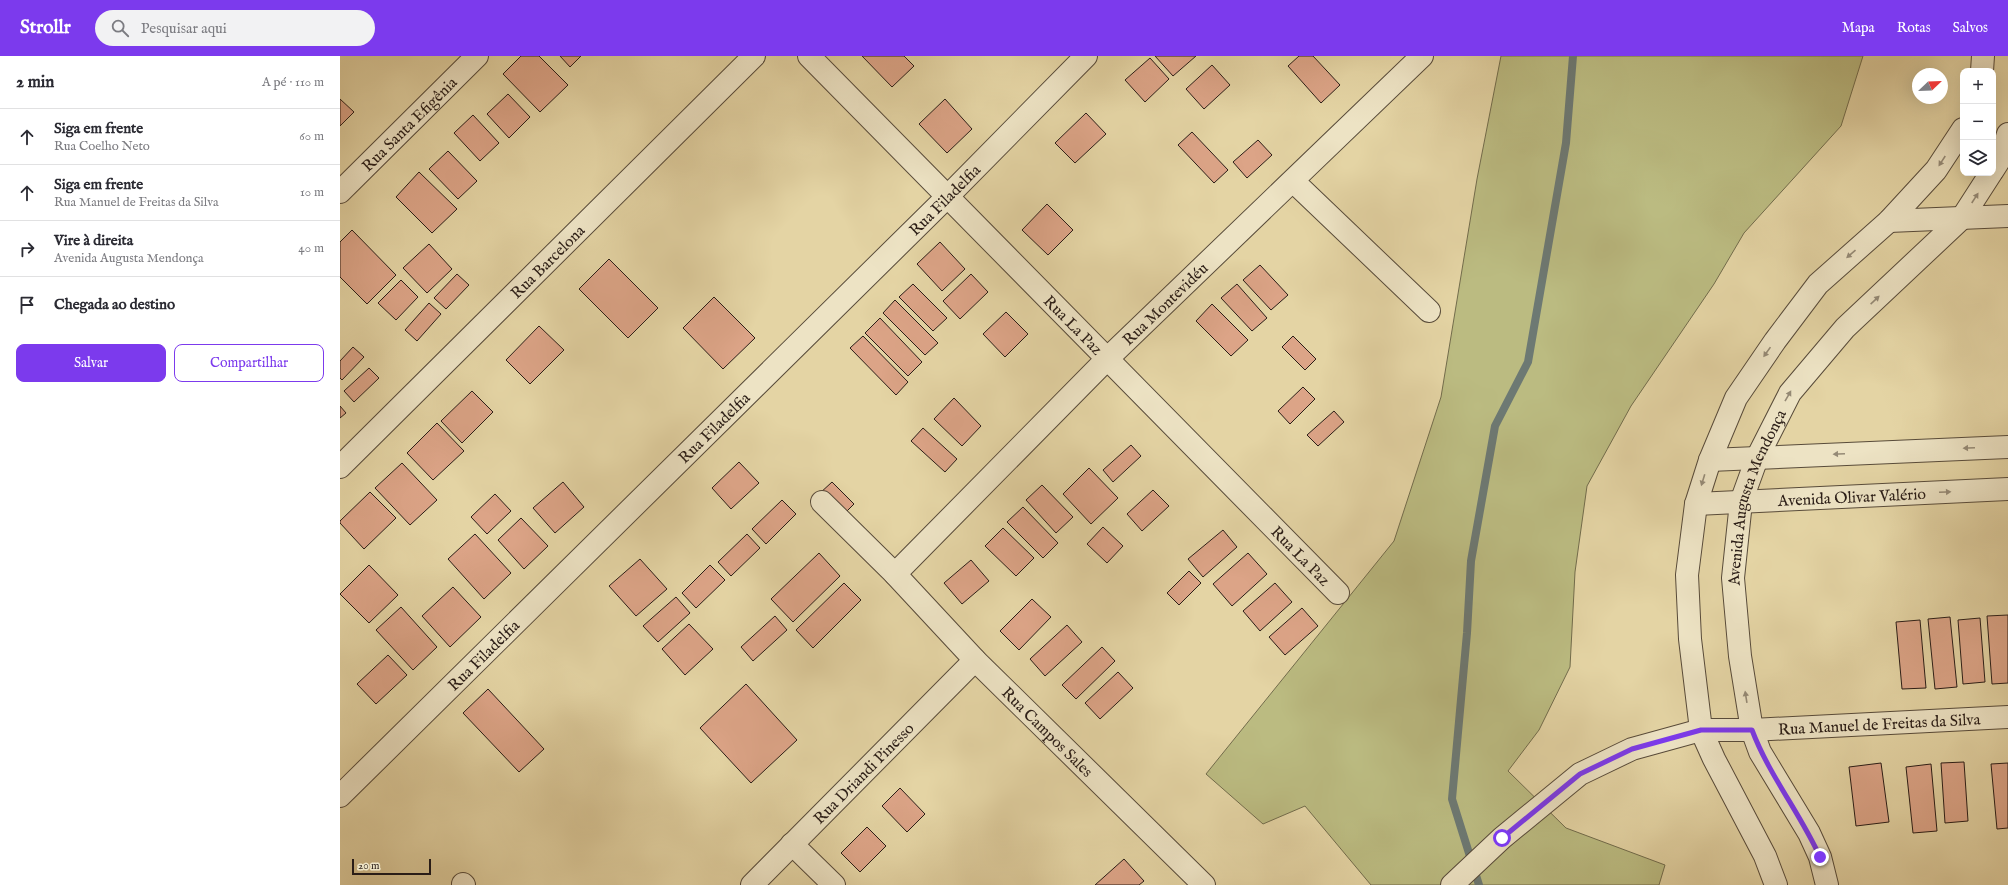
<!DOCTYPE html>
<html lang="pt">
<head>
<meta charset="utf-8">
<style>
  :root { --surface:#fff; --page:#f2f2f3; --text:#2b2b33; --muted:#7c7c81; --line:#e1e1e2; --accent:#7c3aed }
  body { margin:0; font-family:"IM FELL English",serif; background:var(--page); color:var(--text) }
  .controls { position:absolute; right:12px; top:12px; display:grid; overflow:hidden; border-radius:8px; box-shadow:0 4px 16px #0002 }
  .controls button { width:36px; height:36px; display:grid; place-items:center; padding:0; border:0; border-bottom:1px solid var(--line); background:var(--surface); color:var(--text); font:20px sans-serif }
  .compass { position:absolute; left:1572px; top:12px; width:36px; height:36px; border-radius:50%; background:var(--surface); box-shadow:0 4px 16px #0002; rotate:67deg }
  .scale { position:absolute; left:12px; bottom:10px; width:79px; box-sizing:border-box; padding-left:4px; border:2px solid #2a1d17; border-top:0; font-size:11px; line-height:14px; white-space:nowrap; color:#2a1d17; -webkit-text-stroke:3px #ede3c4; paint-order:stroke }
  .stop { position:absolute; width:12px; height:12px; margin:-9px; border:3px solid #7c3aed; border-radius:50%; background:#fff }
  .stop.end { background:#7c3aed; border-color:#fff; box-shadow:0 1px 4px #0008 }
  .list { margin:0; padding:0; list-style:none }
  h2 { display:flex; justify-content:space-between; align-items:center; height:52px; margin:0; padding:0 16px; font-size:17px }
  h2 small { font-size:13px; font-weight:400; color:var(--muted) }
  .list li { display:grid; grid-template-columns:26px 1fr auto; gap:12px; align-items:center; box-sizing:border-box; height:56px; padding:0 16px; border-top:1px solid var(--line) }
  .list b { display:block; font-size:15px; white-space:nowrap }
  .list p { margin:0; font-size:13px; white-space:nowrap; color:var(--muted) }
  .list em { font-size:13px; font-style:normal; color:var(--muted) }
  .actions { display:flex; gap:8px; padding:12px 16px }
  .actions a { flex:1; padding:9px 0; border:1px solid var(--accent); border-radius:8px; text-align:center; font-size:14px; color:var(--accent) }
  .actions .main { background:var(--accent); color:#fff }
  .icon { flex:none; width:22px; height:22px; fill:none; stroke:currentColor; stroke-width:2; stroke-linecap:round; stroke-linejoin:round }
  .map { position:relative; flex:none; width:1668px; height:829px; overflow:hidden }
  header { display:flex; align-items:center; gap:24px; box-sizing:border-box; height:56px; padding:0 20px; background:var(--accent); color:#fff }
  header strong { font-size:19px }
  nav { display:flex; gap:22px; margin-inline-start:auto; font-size:14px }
  .search { width:280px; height:36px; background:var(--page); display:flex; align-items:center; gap:10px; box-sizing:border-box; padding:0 14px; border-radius:22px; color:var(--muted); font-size:15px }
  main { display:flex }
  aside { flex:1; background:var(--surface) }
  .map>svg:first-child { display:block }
  .green { fill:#bbbb81; stroke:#726c4c }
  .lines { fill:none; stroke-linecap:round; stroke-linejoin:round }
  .stream { stroke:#6d7973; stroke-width:8 }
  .building { fill:#dca487; stroke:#2a1d17 }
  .minor-casing { stroke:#584b3a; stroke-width:24 }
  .minor { stroke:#ede3c4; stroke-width:22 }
  .oneway { fill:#958a76 }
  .route { stroke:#7c3aed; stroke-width:5 }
  .labels { text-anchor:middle; stroke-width:3; stroke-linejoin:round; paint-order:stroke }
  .street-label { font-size:16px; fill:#2a1d17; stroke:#ede3c4 }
</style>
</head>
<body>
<header>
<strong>Strollr</strong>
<div class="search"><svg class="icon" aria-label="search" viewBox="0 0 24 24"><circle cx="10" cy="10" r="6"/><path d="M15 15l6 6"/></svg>Pesquisar aqui</div>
<nav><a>Mapa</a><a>Rotas</a><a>Salvos</a></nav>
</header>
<main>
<aside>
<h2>2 min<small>A pé · 110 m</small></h2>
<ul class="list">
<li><svg class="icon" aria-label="ahead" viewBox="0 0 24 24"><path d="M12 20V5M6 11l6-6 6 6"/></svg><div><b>Siga em frente</b><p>Rua Coelho Neto</p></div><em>60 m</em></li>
<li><svg class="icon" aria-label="ahead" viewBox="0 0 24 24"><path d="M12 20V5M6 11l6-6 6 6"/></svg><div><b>Siga em frente</b><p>Rua Manuel de Freitas da Silva</p></div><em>10 m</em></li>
<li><svg class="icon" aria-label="right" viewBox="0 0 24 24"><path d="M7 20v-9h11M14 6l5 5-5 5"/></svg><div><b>Vire à direita</b><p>Avenida Augusta Mendonça</p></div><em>40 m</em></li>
<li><svg class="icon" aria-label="arrive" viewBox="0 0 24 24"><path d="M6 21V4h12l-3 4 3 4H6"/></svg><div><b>Chegada ao destino</b></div></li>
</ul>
<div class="actions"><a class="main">Salvar</a><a>Compartilhar</a></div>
</aside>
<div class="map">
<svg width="1668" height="829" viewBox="0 0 1668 829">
  <rect width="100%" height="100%" fill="#e4d4a4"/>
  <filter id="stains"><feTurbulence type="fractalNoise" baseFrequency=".005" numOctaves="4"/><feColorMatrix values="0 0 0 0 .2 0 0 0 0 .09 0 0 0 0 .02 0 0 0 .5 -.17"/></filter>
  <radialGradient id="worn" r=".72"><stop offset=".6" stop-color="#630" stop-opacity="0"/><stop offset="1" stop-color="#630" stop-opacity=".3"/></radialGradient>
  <path class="green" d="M1161 0H1523L1501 70 1404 177 1374 228 1291 350 1247 430 1235 516 1230 611 1199 674 1168 715 1226 772 1325 809 1319 829H1031L965 750 923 768 866 718 1054 485 1101 341 1137 123Z"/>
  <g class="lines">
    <path class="stream" d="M1139 829 1112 743 1127 577 1131 505 1155 370 1188 306 1226 87 1233 0"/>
  </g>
  <path class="building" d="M181 0H199L228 29 200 56 163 18Z
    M220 0H241L230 11Z
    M522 0H564L574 10 552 31Z
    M815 0H856L833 20Z
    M959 0H973L1000 29 981 47 948 10Z
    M810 2 829 23 805 46 785 24Z
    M872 9 890 29 864 53 846 33Z
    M168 38 190 61 169 82 147 58Z
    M0 43 14 56 0 70Z
    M605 43 632 73 607 97 579 68Z
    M746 57 766 78 735 107 715 87Z
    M133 59 159 87 140 105 114 77Z
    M852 76 888 114 874 127 838 89Z
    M918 84 932 99 907 122 893 106Z
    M108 95 137 125 118 143 89 113Z
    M79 116 117 153 92 177 56 141Z
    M707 148 733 174 708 199 682 174Z
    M12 174 56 219 27 248 0 221V186Z
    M600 186 625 213 602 235 577 208Z
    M89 188 112 213 87 237 63 212Z
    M269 203 318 252 288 282 239 233Z
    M920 209 948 239 931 254 903 224Z
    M117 218 129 229 106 253 94 242Z
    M631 218 648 236 620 263 603 245Z
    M61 224 78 241 56 264 38 247Z
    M573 228 607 262 593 275 559 241Z
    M897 228 927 262 912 275 881 242Z
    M374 241 415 282 383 313 343 272Z
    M555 244 598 287 585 299 543 257Z
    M89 247 101 258 77 285 65 274Z
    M872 248 908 284 891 300 856 265Z
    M666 256 688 278 665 301 643 278Z
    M540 262 582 306 568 320 525 277Z
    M199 270 224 294 190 328 166 304Z
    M523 280 568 326 556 339 510 292Z
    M953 280 976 303 965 314 942 291Z
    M13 291 24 301 2 324 0 322V305Z
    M29 312 39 322 14 346 4 335Z
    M963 331 975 343 950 368 938 355Z
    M132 335 153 356 122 387 101 365Z
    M614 342 641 370 622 390 594 363Z
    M0 350 6 357 0 362Z
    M994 355 1004 366 978 390 967 379Z
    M97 367 124 395 93 424 67 397Z
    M583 372 617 403 605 416 571 385Z
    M791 389 801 400 773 426 763 414Z
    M399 406 419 427 391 453 372 432Z
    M62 407 97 444 70 469 35 432Z
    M749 412 778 442 751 468 723 438Z
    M223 426 244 451 215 477 193 452Z
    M492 426 514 448 501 461 479 438Z
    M702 429 733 461 716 477 686 444Z
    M813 434 829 450 802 475 787 458Z
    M30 436 56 462 24 493 0 467V465Z
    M155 438 171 455 147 478 131 461Z
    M442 444 456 458 426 488 412 473Z
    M683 451 718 487 703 502 667 466Z
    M181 462 208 490 184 513 158 484Z
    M763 471 783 490 767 507 747 488Z
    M663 472 694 502 676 520 645 490Z
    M883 474 897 491 863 521 848 503Z
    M135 478 171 517 144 543 108 503Z
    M407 478 420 492 391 520 378 506Z
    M479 497 500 520 453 566 431 543Z
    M908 497 927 518 892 550 873 528Z
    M300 503 327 533 296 560 269 530Z
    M631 504 649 525 622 548 604 527Z
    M29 509 58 539 29 567 0 538Z
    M370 509 385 524 356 552 342 537Z
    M849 515 861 527 839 549 827 537Z
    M504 527 521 544 473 592 456 574Z
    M935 527 952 546 920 575 903 555Z
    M113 531 141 561 110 591 82 560Z
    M336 541 350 557 318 586 303 570Z
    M692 543 711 561 679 594 660 575Z
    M61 551 97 591 73 614 36 574Z
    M962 552 978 570 945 599 929 581Z
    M1668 559V627L1652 628 1647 560Z
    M435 560 447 574 413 605 401 591Z
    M1610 561 1617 631 1595 633 1588 563Z
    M1640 562 1645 626 1623 628 1618 564Z
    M1580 564 1586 632 1562 633 1556 566Z
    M349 568 373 593 345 619 322 593Z
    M727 569 742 586 705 620 690 603Z
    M762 591 775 605 736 643 722 629Z
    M48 599 67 619 36 648 17 628Z
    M778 616 793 632 760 663 745 647Z
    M406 628 457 684 411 727 360 672Z
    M148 633 204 693 179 716 123 657Z
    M1624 706 1628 765 1605 767 1601 707Z
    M1541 707 1549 766 1516 770 1509 711Z
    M1668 707V772L1657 773 1651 708Z
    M1591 708 1597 775 1573 777 1566 711Z
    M560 732 585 758 567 776 542 750Z
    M527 771 546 790 520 816 501 797Z
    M784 803 804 825 799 829H755Z"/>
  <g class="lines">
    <g class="minor-casing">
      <g id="minor">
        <path id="s1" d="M469 0 998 537"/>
        <path d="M1642 15 1643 0"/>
        <path d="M1653 114 1660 103 1668 78"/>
        <path d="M953 125 1089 255"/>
        <path id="s2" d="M0 136 137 0"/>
        <path d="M1549 165 1668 160"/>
        <path d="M1370 404 1668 391"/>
        <path id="s3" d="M0 411 414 0"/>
        <path id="s4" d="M482 446 555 518 635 604 864 829"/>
        <path id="s5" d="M1356 448 1668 433"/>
        <path id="s6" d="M555 518 767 303 1082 0"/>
        <path id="s7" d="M0 740 607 141 746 0"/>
        <path d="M452 788 494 829"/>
        <path d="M123 828 124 829"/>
        <path id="s8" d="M412 829 635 604"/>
        <path id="s9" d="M1112 829 1162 782 1240 718 1292 693 1361 674H1412L1668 661"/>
        <path d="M1436 829 1425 800 1374 703 1361 674 1350 583 1347 519 1356 448 1370 404 1396 342 1435 285 1478 228 1549 165 1596 114 1623 73"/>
        <path id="s10" d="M1487 829 1480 801 1469 777 1420 696 1412 674 1400 600 1393 522 1401 446 1417 402 1450 337 1505 272 1622 162 1651 117"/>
      </g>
    </g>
    <use href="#minor" class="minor"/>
  </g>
  <defs><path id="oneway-solid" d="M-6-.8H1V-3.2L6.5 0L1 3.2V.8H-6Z"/></defs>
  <g class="oneway">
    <use href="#oneway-solid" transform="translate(1602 105) rotate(123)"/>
    <use href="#oneway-solid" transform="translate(1635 142) rotate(-57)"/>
    <use href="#oneway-solid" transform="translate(1511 198) rotate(139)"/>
    <use href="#oneway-solid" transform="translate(1535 244) rotate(-43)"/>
    <use href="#oneway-solid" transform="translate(1427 296) rotate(125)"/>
    <use href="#oneway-solid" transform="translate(1448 340) rotate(-60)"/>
    <use href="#oneway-solid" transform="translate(1629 392) rotate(178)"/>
    <use href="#oneway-solid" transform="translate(1499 398) rotate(178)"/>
    <use href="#oneway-solid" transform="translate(1363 424) rotate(107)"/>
    <use href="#oneway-solid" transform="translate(1605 436) rotate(-3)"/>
    <use href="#oneway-solid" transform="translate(1406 641) rotate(-99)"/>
  </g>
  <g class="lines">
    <path class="route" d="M1162 782 1240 718 1292 693 1361 674H1412C1429 719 1460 757 1480 801"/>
  </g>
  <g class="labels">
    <g class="street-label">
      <text dy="6" stroke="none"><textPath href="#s2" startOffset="97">Rua Santa Efigênia</textPath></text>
      <text dy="6" stroke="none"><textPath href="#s7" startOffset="849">Rua Filadelfia</textPath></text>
      <text dy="6" stroke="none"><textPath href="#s3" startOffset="292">Rua Barcelona</textPath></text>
      <text dy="6" stroke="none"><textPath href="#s6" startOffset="382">Rua Montevidéu</textPath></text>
      <text dy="6" stroke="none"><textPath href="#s1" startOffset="377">Rua La Paz</textPath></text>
      <text dy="6" stroke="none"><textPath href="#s7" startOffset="525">Rua Filadelfia</textPath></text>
      <text dy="6" stroke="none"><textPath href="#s5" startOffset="156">Avenida Olivar Valério</textPath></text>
      <text dy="6" stroke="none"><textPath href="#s10" startOffset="411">Avenida Augusta Mendonça</textPath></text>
      <text dy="6" stroke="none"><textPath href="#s1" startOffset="701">Rua La Paz</textPath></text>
      <text dy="6" stroke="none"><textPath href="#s7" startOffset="201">Rua Filadelfia</textPath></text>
      <text dy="6" stroke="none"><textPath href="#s9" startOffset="477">Rua Manuel de Freitas da Silva</textPath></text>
      <text dy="6" stroke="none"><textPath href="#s4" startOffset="322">Rua Campos Sales</textPath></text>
      <text dy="6" stroke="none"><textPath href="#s8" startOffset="158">Rua Driandi Pinesso</textPath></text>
    </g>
  </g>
  <rect width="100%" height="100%" filter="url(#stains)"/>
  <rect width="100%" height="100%" fill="url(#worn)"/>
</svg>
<div class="controls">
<button>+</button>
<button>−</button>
<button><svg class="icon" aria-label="layers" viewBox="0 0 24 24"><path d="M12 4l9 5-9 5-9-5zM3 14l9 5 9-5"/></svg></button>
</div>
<svg class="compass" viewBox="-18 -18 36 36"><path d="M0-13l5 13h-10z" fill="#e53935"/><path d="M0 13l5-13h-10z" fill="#7c7c81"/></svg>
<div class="scale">20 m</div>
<div class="stop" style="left:1162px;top:782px"></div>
<div class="stop end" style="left:1480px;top:801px"></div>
</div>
</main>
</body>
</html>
